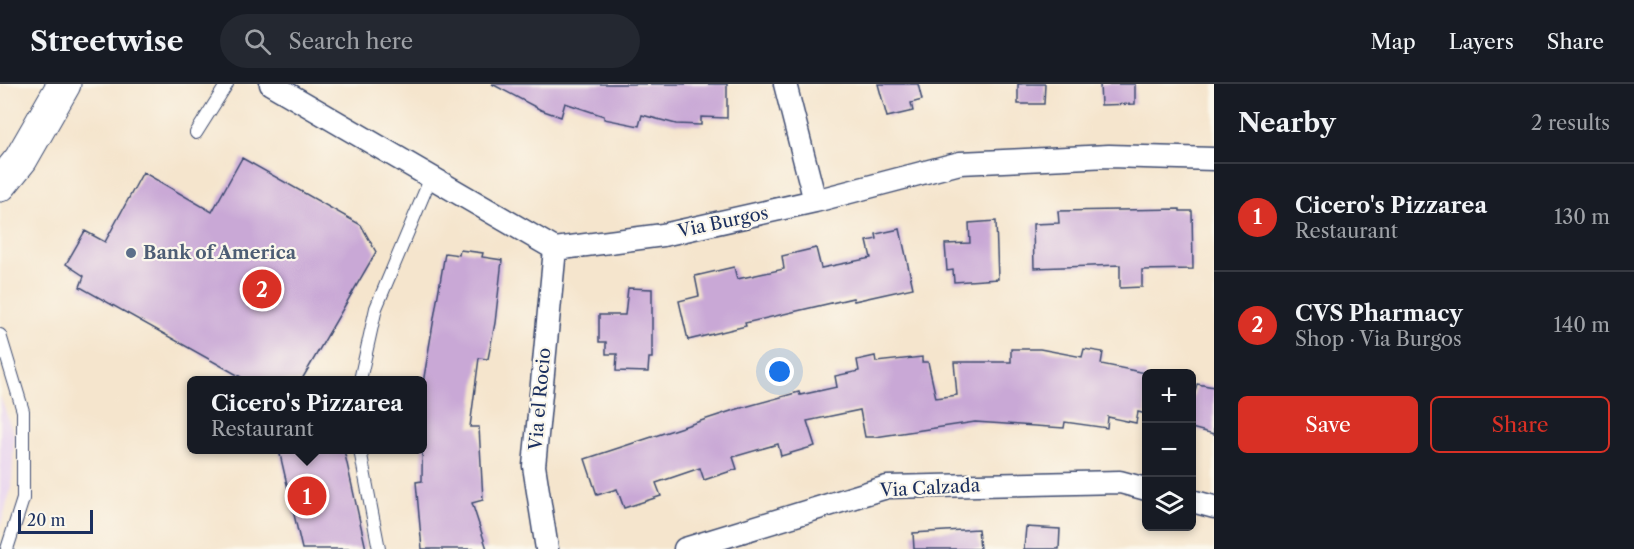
<!DOCTYPE html>
<html lang="en">
<head>
<meta charset="utf-8">
<style>
  :root { --surface:#171b24; --page:#242831; --text:#f1f3f6; --muted:#9ea1a6; --line:#363941; --accent:#d93025 }
  body { margin:0; font-family:"Libre Caslon Text",serif; background:var(--page); color:var(--text) }
  .controls { position:absolute; right:18px; bottom:18px; display:grid; overflow:hidden; border-radius:9px; box-shadow:0 3px 9px #0003 }
  .controls button { width:54px; height:54px; display:grid; place-items:center; padding:0; border:0; border-bottom:2px solid var(--line); background:var(--surface); color:var(--text); font:30px sans-serif }
  .scale { position:absolute; left:18px; bottom:15px; width:75px; box-sizing:border-box; padding-left:6px; border:3px solid #1b2f5e; border-top:0; font-size:16px; line-height:21px; white-space:nowrap; color:#1b2f5e; -webkit-text-stroke:4px #fbf7ec; paint-order:stroke }
  .you { position:absolute; left:780px; top:288px; width:21px; height:21px; margin:-15px; border:4px solid #fff; border-radius:50%; background:#1a73e8; box-shadow:0 0 0 9px #1a73e833 }
  .badge { display:grid; place-items:center; width:39px; height:39px; border-radius:50%; background:var(--accent); color:#fff; font-size:20px; font-weight:700 }
  .pin { position:absolute; translate:-50% -50%; border:3px solid #fff; box-shadow:0 2px 6px #0006 }
  .popup { position:absolute; left:187px; top:292px; width:240px; height:78px; box-sizing:border-box; display:grid; place-content:center; border-radius:9px; background:var(--surface); filter:drop-shadow(0 2px 4px #0005); font-size:20px; white-space:nowrap; color:var(--muted) }
  .popup b { font-size:22px; color:var(--text) }
  .popup::after { content:''; position:absolute; left:50%; top:100%; margin-left:-12px; border:12px solid transparent; border-top-color:var(--surface) }
  .list { margin:0; padding:0; list-style:none }
  h2 { display:flex; justify-content:space-between; align-items:center; height:78px; margin:0; padding:0 24px; font-size:26px }
  h2 small { font-size:20px; font-weight:400; color:var(--muted) }
  .list li { display:grid; grid-template-columns:39px 1fr auto; gap:18px; align-items:center; box-sizing:border-box; height:108px; padding:0 24px; border-top:2px solid var(--line) }
  .list b { display:block; font-size:22px; white-space:nowrap }
  .list p { margin:0; font-size:20px; white-space:nowrap; color:var(--muted) }
  .list em { font-size:20px; font-style:normal; color:var(--muted) }
  .actions { display:flex; gap:12px; padding:18px 24px }
  .actions a { flex:1; padding:14px 0; border:2px solid var(--accent); border-radius:9px; text-align:center; font-size:21px; color:var(--accent) }
  .actions .main { background:var(--accent); color:#fff }
  .icon { flex:none; width:33px; height:33px; fill:none; stroke:currentColor; stroke-width:2; stroke-linecap:round; stroke-linejoin:round }
  .map { position:relative; flex:none; width:1214px; height:465px; overflow:hidden }
  header { display:flex; align-items:center; gap:36px; box-sizing:border-box; height:84px; padding:0 30px; background:var(--surface); border-bottom:2px solid var(--line) }
  header strong { font-size:28px }
  nav { display:flex; gap:33px; margin-inline-start:auto; font-size:21px }
  .search { width:420px; height:54px; background:var(--page); display:flex; align-items:center; gap:15px; box-sizing:border-box; padding:0 21px; border-radius:33px; color:var(--muted); font-size:22px }
  main { display:flex }
  aside { flex:1; background:var(--surface) }
  .map>svg:first-child { display:block }
  .built { fill:#e7d2ef }
  .building { fill:#c9a8d6 }
  .lines { fill:none; stroke-linecap:round; stroke-linejoin:round }
  .service-casing { stroke:#3c4a6f; stroke-width:14 }
  .minor-casing { stroke:#3c4a6f; stroke-width:25 }
  .primary-casing { stroke:#3c4a6f; stroke-width:35 }
  .service { stroke:#fff; stroke-width:12 }
  .minor { stroke:#fff; stroke-width:22 }
  .primary { stroke:#fff; stroke-width:33 }
  .service-dot { fill:#5c6f8a; stroke:#fbf7ec; stroke-width:2 }
  .labels { text-anchor:middle; stroke-width:4.5; stroke-linejoin:round; paint-order:stroke }
  .street-label { font-size:18px; fill:#1b2f5e; stroke:#fbf7ec }
  .service-label { font-size:18px; font-weight:bold; fill:#4e5e75; stroke:#fbf7ec; text-anchor:start }
</style>
</head>
<body>
<header>
<strong>Streetwise</strong>
<div class="search"><svg class="icon" aria-label="search" viewBox="0 0 24 24"><circle cx="10" cy="10" r="6"/><path d="M15 15l6 6"/></svg>Search here</div>
<nav><a>Map</a><a>Layers</a><a>Share</a></nav>
</header>
<main>
<div class="map">
<svg width="1214" height="465" viewBox="0 0 1214 465">
  <rect width="100%" height="100%" fill="#fbf7ec"/>
  <filter id="ink" filterUnits="userSpaceOnUse"><feTurbulence type="fractalNoise" baseFrequency=".0167" numOctaves="2"/><feDisplacementMap in="SourceGraphic" scale="12" xChannelSelector="R" yChannelSelector="G"/><feConvolveMatrix kernelMatrix="1 2 1 2 8 2 1 2 1" color-interpolation-filters="sRGB"/></filter>
  <filter id="wash" filterUnits="userSpaceOnUse"><feTurbulence type="fractalNoise" baseFrequency=".008" numOctaves="4" result="noise"/><feDisplacementMap in="SourceGraphic" scale="24" xChannelSelector="R" yChannelSelector="G"/><feGaussianBlur stdDeviation="1.35" result="paint"/><feColorMatrix in="noise" values="0 0 0 0 0 0 0 0 0 0 0 0 0 0 0 0 0 1.4 0 .05"/><feComposite in="paint" operator="in"/></filter>
  <g filter="url(#wash)">
    <rect width="100%" height="100%" fill="#f5e5cd"/>
    <path class="built" d="M0 312 14 351 12 402 0 444Z"/>
    <g id="blocks">
      <path class="building" d="M492 0H727V34L701 33V41L676 40 642 31 639 42 604 35V32L565 19 561 33 541 26Z
        M878 0H918L922 16 911 19 913 27 887 33Z
        M1018 0H1045L1044 20H1018Z
        M1100 0H1135V20L1101 21Z
        M242 74 361 141 376 168 301 297H248L80 203 84 192 66 180 85 147 105 158 143 88 212 128Z
        M1180 125V127H1192L1193 185 1142 186V203L1120 204V181L1034 184 1033 140 1059 139 1058 127Z
        M996 137 998 195 954 198 953 186 947 187 945 160 970 159 969 139Z
        M900 145 913 204 854 217 853 214 745 239 746 242 688 256 679 217 699 212 695 192 734 183 737 195 784 185 782 172 816 164 821 184 871 174 867 157 877 155 876 150Z
        M460 166 483 169 482 173 502 176 495 239 488 275 479 274 470 343H479L483 416 472 419 487 465H422L416 398 422 397 423 299 445 169 459 171Z
        M628 204 652 205V274H649L648 288 616 287 617 270H606V258H599V231H625Z
        M1011 265H1040L1082 273 1084 265 1103 268 1101 280 1146 289V330L1138 328 1136 339 1108 333 1107 344 1065 338 1064 344 975 338 875 353H865L860 326 807 337 815 362 781 372 778 360 733 373 737 385 704 396 700 384 656 399 661 412 624 424 617 405 597 411 585 375 734 326 799 308 800 311 837 303 835 292 859 287 857 276 875 272 876 278 922 273V278H928L936 314 957 311 954 278H1011Z
        M1197 300 1214 303V350L1191 344V320Z
        M279 366H344L366 465H302Z
        M1026 443 1060 445 1059 465H1024Z
        M978 445 980 465H914L913 449Z"/>
    </g>
  </g>
  <g filter="url(#ink)">
    <use href="#blocks" fill-opacity="0" stroke="#3c4a6f" stroke-width="1.5"/>
    <g class="lines">
      <g class="service-casing">
        <path id="service" d="M196 49 227 0
          M0 251 23 327V415L7 465
          M360 296 376 224 431 93
          M360 366 379 465"/>
      </g>
      <g class="minor-casing">
        <path id="minor" d="M271 0 555 165 663 151 815 117 960 79 1109 72 1214 75
          M785 0 815 117
          M1192 417 1214 423
          M547 465 534 382 555 165
          M685 465 887 403 1120 398 1146 405"/>
      </g>
      <g class="primary-casing">
        <path id="primary" d="M0 101 21 75 64 0"/>
      </g>
      <use href="#service" class="service"/>
      <use href="#minor" class="minor"/>
      <use href="#primary" class="primary"/>
    </g>
  </g>
  <circle class="service-dot" cx="131" cy="169" r="6"/>
  <g class="labels">
    <g class="street-label">
      <text transform="translate(723 138) rotate(-12)" y="6">Via Burgos</text>
      <text transform="translate(540 315) rotate(-85)" y="6">Via el Rocio</text>
      <text transform="translate(930 404) rotate(-3)" y="6">Via Calzada</text>
    </g>
    <g class="service-label">
      <text x="143" y="175">Bank of America</text>
    </g>
  </g>
</svg>
<div class="controls">
<button>+</button>
<button>−</button>
<button><svg class="icon" aria-label="layers" viewBox="0 0 24 24"><path d="M12 4l9 5-9 5-9-5zM3 14l9 5 9-5"/></svg></button>
</div>
<div class="scale">20 m</div>
<div class="you"></div>
<div class="pin badge" style="left:307px;top:412px">1</div>
<div class="popup"><b>Cicero's Pizzarea</b>Restaurant</div>
<div class="pin badge" style="left:262px;top:205px">2</div>
</div>
<aside>
<h2>Nearby<small>2 results</small></h2>
<ul class="list">
<li><span class="badge">1</span><div><b>Cicero's Pizzarea</b><p>Restaurant</p></div><em>130 m</em></li>
<li><span class="badge">2</span><div><b>CVS Pharmacy</b><p>Shop · Via Burgos</p></div><em>140 m</em></li>
</ul>
<div class="actions"><a class="main">Save</a><a>Share</a></div>
</aside>
</main>
</body>
</html>
